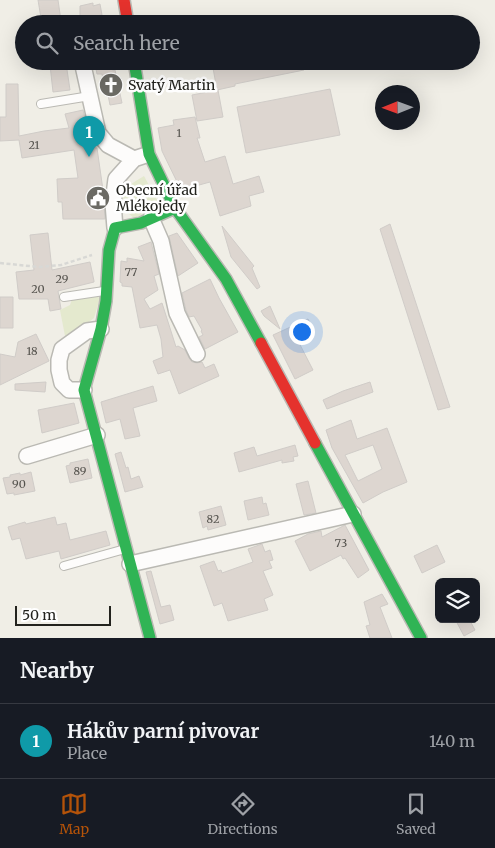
<!DOCTYPE html>
<html lang="en">
<head>
<meta charset="utf-8">
<style>
  :root { --surface:#171b24; --page:#20242c; --text:#f1f3f6; --muted:#9ea1a6; --line:#363941; --accent:#b45309 }
  body { margin:0; font-family:Merriweather,serif; background:var(--page); color:var(--text) }
  .controls { position:absolute; right:15px; bottom:15px; display:grid; overflow:hidden; border-radius:8px; box-shadow:0 5px 20px #0002 }
  .controls button { width:45px; height:45px; display:grid; place-items:center; padding:0; border:0; border-bottom:1px solid var(--line); background:var(--surface); color:var(--text); font:25px sans-serif }
  .compass { position:absolute; left:375px; top:85px; width:45px; height:45px; border-radius:50%; background:var(--surface); box-shadow:0 5px 20px #0002; rotate:269deg }
  .scale { position:absolute; left:15px; bottom:12px; width:96px; box-sizing:border-box; padding-left:5px; border:2px solid #23231e; border-top:0; font-size:14px; line-height:18px; white-space:nowrap; color:#23231e; -webkit-text-stroke:4px #fff; paint-order:stroke }
  .you { position:absolute; left:301px; top:331px; width:18px; height:18px; margin:-12px; border:4px solid #fff; border-radius:50%; background:#1a73e8; box-shadow:0 0 0 8px #1a73e833 }
  .badge { display:grid; place-items:center; width:32px; height:32px; border-radius:50%; background:var(--accent); color:#fff; font-size:16px; font-weight:700 }
  .pin { position:absolute; translate:-50% -41px; filter:drop-shadow(0 1px 2px #0008) }
  .pin::after { content:''; position:absolute; top:26px; width:18px; height:15px; background:inherit; clip-path:polygon(0 0,100% 0,50% 100%) }
  .list { margin:0; padding:0; list-style:none }
  h2 { display:flex; justify-content:space-between; align-items:center; height:65px; margin:0; padding:0 20px; font-size:21px }
  h2 small { font-size:16px; font-weight:400; color:var(--muted) }
  .list li { display:grid; grid-template-columns:32px 1fr auto; gap:15px; align-items:center; box-sizing:border-box; height:75px; padding:0 20px; border-top:1px solid var(--line) }
  .list b { display:block; font-size:19px; white-space:nowrap }
  .list p { margin:0; font-size:16px; white-space:nowrap; color:var(--muted) }
  .list em { font-size:16px; font-style:normal; color:var(--muted) }
  .icon { flex:none; width:28px; height:28px; fill:none; stroke:currentColor; stroke-width:2; stroke-linecap:round; stroke-linejoin:round }
  .map { position:relative; flex:none; width:495px; height:638px; overflow:hidden }
  .search { position:absolute; background:var(--surface); box-shadow:0 5px 20px #0002; left:15px; right:15px; top:15px; height:55px; display:flex; align-items:center; gap:12px; box-sizing:border-box; padding:0 18px; border-radius:28px; color:var(--muted); font-size:19px }
  .sheet { height:140px; background:var(--surface) }
  nav { display:flex; justify-content:space-around; align-items:center; box-sizing:border-box; height:70px; border-top:1px solid var(--line); background:var(--surface); font-size:14px; color:var(--muted) }
  nav a { display:grid; justify-items:center; gap:2px }
  nav .on { color:var(--accent) }
  .map>svg:first-child { display:block }
  .green { fill:#e4e9ce }
  .building { fill:#ddd6d0; stroke:#d0ccc8; fill-rule:evenodd }
  .lines { fill:none; stroke-linecap:round; stroke-linejoin:round }
  .lane-casing { stroke:#bab9b3; stroke-width:10 }
  .street-casing { stroke:#bab9b3; stroke-width:18 }
  .fast-casing { stroke:#bab9b3; stroke-width:14 }
  .jam-casing { stroke:#bab9b3; stroke-width:14 }
  .path { stroke:#d8d8d5; stroke-width:2.5; stroke-dasharray:4 2.5; stroke-linecap:butt }
  .lane { stroke:#fdfcfb; stroke-width:8 }
  .street { stroke:#fdfcfb; stroke-width:15 }
  .fast { stroke:#30b455; stroke-width:11 }
  .jam { stroke:#e5322d; stroke-width:11 }
  .labels { text-anchor:middle; stroke-width:5; stroke-linejoin:round; paint-order:stroke }
  .number-label { font-size:11px; fill:#54524d }
  .poi-label { font-size:14px; fill:#23231e; stroke:#fff; text-anchor:start }
</style>
</head>
<body>
<div class="map">
<svg width="495" height="638" viewBox="0 0 495 638">
  <rect width="100%" height="100%" fill="#f0eee6"/>
  <path class="green" d="M144 176 161 207 134 218 123 209C123 187 126 187 144 176Z
    M94 295 100 298 94 318 78 330 65 336 60 310 70 305 72 299Z"/>
  <path class="building" d="M38 0H58L61 21 42 24Z
    M93 3V6L100 4 102 15 83 18V16H80V6Z
    M102 61H112L113 71 115 70 122 103 110 105 108 95 106 96 102 74H97L95 64 102 63Z
    M244 61H303L304 70 235 84V86L217 90 213 68Z
    M66 63 70 90 53 92 50 65Z
    M6 84H18L19 136 44 131 69 128 65 114 83 110 89 135 94 143 95 148H97L103 190H105L104 204 105 219H63L62 202H58L57 179 78 178 74 150 22 158 19 140 0 141V117H6Z
    M330 89 340 135 246 153 237 107Z
    M218 90 223 117 197 121 192 95Z
    M195 117 200 138H197L205 162 225 156 233 184 259 176 264 192 249 196 251 206 220 216 210 182 181 190 162 151 158 128 174 125 173 120Z
    M390 224 450 407 438 410 380 229Z
    M222 226 254 266 252 268 260 287 257 289 231 257Z
    M48 233 52 270 90 262 94 281V282L58 291 61 309 50 311 48 299H19L16 272 34 270 30 235Z
    M177 233 198 263 178 276 169 236Z
    M151 242 159 274 154 276 158 290 144 299 150 309 162 303 176 347 178 346 185 350 189 358 192 362 197 363 202 362 205 368 214 364 219 376 179 394 170 370 158 374 153 361 163 357 161 339 157 325 140 328 132 287 122 286V283L120 282 121 261 127 262V258L144 261 138 247Z
    M210 279 219 298 238 332 205 349 199 337 203 335 201 331 202 330 194 316 189 317 186 310 182 293Z
    M0 297H13V328H0Z
    M270 306 280 329 264 316 261 311Z
    M308 319 313 329 296 337 313 370 295 379 273 335Z
    M36 334 49 361 0 385V354L15 357 18 342Z
    M46 382 45 392 15 390V384Z
    M370 382 373 392 327 409 323 400 343 391Z
    M153 386 157 401 133 408 140 436 125 439 120 419 106 423 101 402Z
    M74 403 79 423 42 433 38 410Z
    M351 420 357 439 387 428 407 482 383 492 363 503 332 448 326 430ZM373 445 382 469 358 481 345 455Z
    M295 445 298 456 293 457 294 461 282 463V460L239 472 234 453 254 447 257 456Z
    M121 452 126 468 128 467 131 479 139 476 143 487 125 492 115 454Z
    M88 459 92 478 70 483 66 466 70 465V463Z
    M31 472 35 491 14 495V493L7 494 3 478 10 477V475L20 473V475Z
    M308 481 316 513 304 515 296 484Z
    M262 497 263 504 266 503 269 515 248 520 244 501Z
    M221 506 226 525 208 530 207 526 203 528 199 512Z
    M55 517 57 525 66 523 70 540 106 531 110 545 61 559 59 551 26 559 20 538 12 540 8 527 25 522 26 524Z
    M345 525 369 570 358 578 345 558 343 559 341 555 310 571 295 541 308 534 321 531 322 537Z
    M262 544 265 552 270 550 273 560 269 561 272 568 263 571 273 595 264 599 268 610 228 621 222 603 214 606 200 566 214 561 218 571 221 570 222 573 253 562 248 549Z
    M437 545 445 562 422 573 414 556Z
    M151 571 161 607 170 605 174 620 160 624 146 572Z
    M382 594 388 604 380 607 392 638H370L366 626 370 625 364 602Z
    M455 619H469L475 630 464 636Z"/>
  <g class="lines">
    <g class="lane-casing">
      <path id="lane" d="M41 104 90 96
        M64 297 104 291
        M64 566 125 549"/>
    </g>
    <g class="street-casing">
      <path id="street" d="M82 61 98 133 108 145 134 159
        M151 218 161 241 177 313 197 354
        M115 228 113 203 116 179 134 159 143 156
        M84 390H69L62 383 59 370V360L62 349 87 331 101 329
        M27 456 97 435
        M130 564 353 514"/>
    </g>
    <g class="fast-casing">
      <path id="fast" d="M134 61 149 154 175 208 226 279 261 343
        M315 443 421 638
        M150 638 84 390 101 329 106 301 109 250 115 228 141 223 175 208"/>
    </g>
    <g class="jam-casing">
      <path id="jam" d="M124 0 128 24
        M261 343 315 443"/>
    </g>
    <path class="path" d="M0 263 39 267 61 265 92 255"/>
    <use href="#lane" class="lane"/>
    <use href="#street" class="street"/>
    <use href="#fast" class="fast"/>
    <use href="#jam" class="jam"/>
  </g>
  <defs>
    <g id="church-disc" transform="scale(1.25)"><circle r="9.5" fill="#6b6a64" stroke="#fff"/><path d="M-1.2-6h2.4v3.5h3.3v2.4h-3.3V6h-2.4V-.1h-3.3v-2.4h3.3Z" fill="#fff"/></g>
    <g id="civic-disc" transform="scale(1.25)"><circle r="9.5" fill="#6b6a64" stroke="#fff"/><path d="M-.6-6.5H3V-4.5H.6V-3L4-1V1h2V6H-6V1h2V-1L-.6-3ZM-1.2 2.5V6h2.4V2.5Z" fill="#fff"/></g>
  </defs>
  <g fill-rule="evenodd">
    <use href="#church-disc" x="111" y="85"/>
    <use href="#civic-disc" x="98" y="198"/>
  </g>
  <g class="labels">
    <g class="number-label">
      <text x="179" y="137">1</text>
      <text x="34" y="149">21</text>
      <text x="131" y="276">77</text>
      <text x="62" y="283">29</text>
      <text x="38" y="293">20</text>
      <text x="32" y="355">18</text>
      <text x="80" y="475">89</text>
      <text x="19" y="488">90</text>
      <text x="213" y="523">82</text>
      <text x="341" y="547">73</text>
    </g>
    <g class="poi-label">
      <text x="128" y="90">Svatý Martin</text>
      <text x="116" y="195">Obecní úřad<tspan x="116" dy="16">Mlékojedy</tspan></text>
    </g>
  </g>
</svg>
<div class="controls">
<button><svg class="icon" aria-label="layers" viewBox="0 0 24 24"><path d="M12 4l9 5-9 5-9-5zM3 14l9 5 9-5"/></svg></button>
</div>
<svg class="compass" viewBox="-18 -18 36 36"><path d="M0-13l5 13h-10z" fill="#e53935"/><path d="M0 13l5-13h-10z" fill="#9ea1a6"/></svg>
<div class="scale">50 m</div>
<div class="you"></div>
<div class="pin badge" style="left:89px;top:157px;background:#0f9aa8">1</div>
<div class="search"><svg class="icon" aria-label="search" viewBox="0 0 24 24"><circle cx="10" cy="10" r="6"/><path d="M15 15l6 6"/></svg>Search here</div>
</div>
<section class="sheet">
<h2>Nearby<small></small></h2>
<ul class="list">
<li><span class="badge" style="background:#0f9aa8">1</span><div><b>Hákův parní pivovar</b><p>Place</p></div><em>140 m</em></li>
</ul>
</section>
<nav>
<a class="on"><svg class="icon" aria-label="map" viewBox="0 0 24 24"><path d="M3 6l6-2 6 2 6-2v14l-6 2-6-2-6 2zM9 4v14M15 6v14"/></svg>Map</a>
<a><svg class="icon" aria-label="directions" viewBox="0 0 24 24"><path d="M12 3l9 9-9 9-9-9zM9 14v-3h6M13 9l2 2-2 2"/></svg>Directions</a>
<a><svg class="icon" aria-label="saved" viewBox="0 0 24 24"><path d="M7 4h10v16l-5-4-5 4z"/></svg>Saved</a>
</nav>
</body>
</html>
